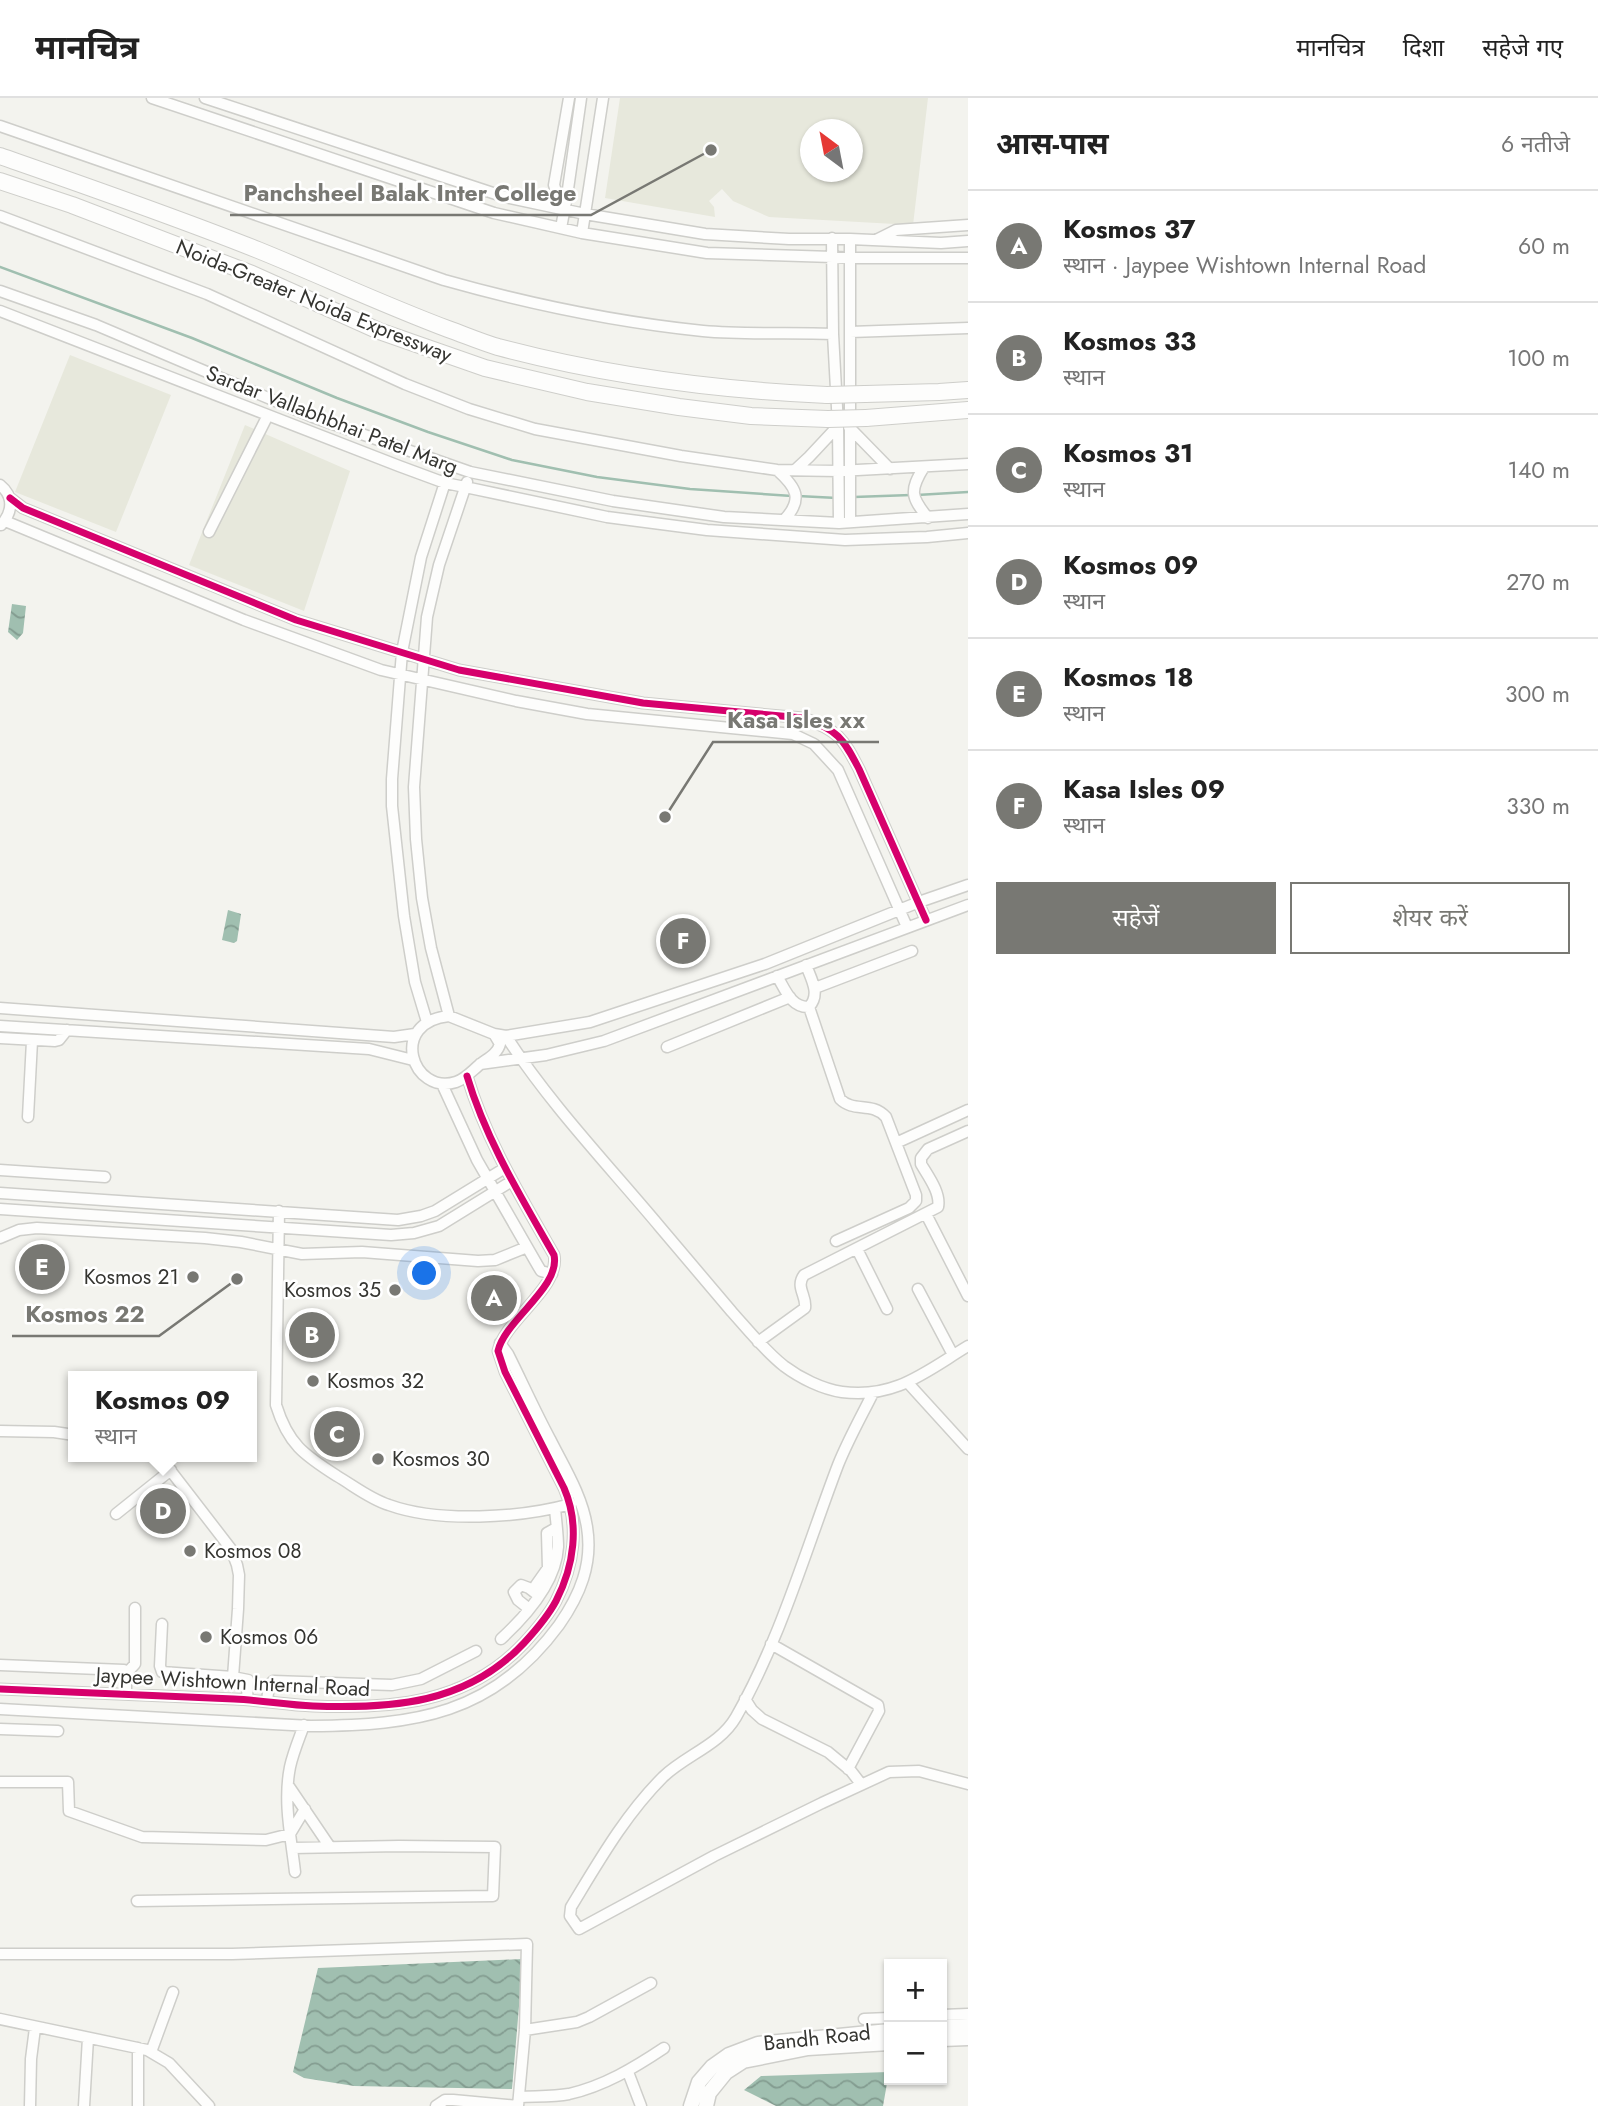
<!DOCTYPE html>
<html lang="hi">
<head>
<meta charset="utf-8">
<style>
  :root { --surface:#fff; --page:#f6f6f6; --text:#222; --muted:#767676; --line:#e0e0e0; --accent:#787873 }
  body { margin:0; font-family:Jost,"Noto Sans Devanagari",sans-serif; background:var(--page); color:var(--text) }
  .controls { position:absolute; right:21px; bottom:21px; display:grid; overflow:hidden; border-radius:0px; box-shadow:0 2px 5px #0004 }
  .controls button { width:63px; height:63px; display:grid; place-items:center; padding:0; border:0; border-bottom:2px solid var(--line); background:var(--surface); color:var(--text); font:35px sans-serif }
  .compass { position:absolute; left:800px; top:21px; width:63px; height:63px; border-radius:50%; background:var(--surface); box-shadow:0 2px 5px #0004; rotate:328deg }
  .you { position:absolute; left:425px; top:1176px; width:24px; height:24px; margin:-18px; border:5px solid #fff; border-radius:50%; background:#1a73e8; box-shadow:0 0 0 10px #1a73e833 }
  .badge { display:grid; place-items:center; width:46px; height:46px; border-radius:50%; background:var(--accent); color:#fff; font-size:23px; font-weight:700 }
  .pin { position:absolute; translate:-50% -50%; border:4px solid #fff; box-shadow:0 2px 7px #0006 }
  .popup { position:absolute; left:68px; top:1273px; width:189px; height:91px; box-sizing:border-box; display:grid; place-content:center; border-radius:0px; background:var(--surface); filter:drop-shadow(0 2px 5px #0005); font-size:23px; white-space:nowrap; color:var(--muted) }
  .popup b { font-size:26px; color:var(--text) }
  .popup::after { content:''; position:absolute; left:50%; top:100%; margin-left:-14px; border:14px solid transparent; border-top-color:var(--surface) }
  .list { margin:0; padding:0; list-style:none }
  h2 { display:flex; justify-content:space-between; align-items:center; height:91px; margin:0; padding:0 28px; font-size:30px }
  h2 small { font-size:23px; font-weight:400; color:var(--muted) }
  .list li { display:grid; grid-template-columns:46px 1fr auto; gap:21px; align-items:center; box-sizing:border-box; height:112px; padding:0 28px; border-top:2px solid var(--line) }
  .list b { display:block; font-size:26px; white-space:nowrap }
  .list p { margin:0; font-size:23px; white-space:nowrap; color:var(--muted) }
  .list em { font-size:23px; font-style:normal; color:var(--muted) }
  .actions { display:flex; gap:14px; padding:21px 28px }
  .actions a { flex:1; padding:16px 0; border:2px solid var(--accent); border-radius:0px; text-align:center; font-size:24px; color:var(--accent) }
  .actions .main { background:var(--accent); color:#fff }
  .map { position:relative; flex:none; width:968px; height:2008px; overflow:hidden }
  header { display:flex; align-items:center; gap:42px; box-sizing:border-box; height:98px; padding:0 35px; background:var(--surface); border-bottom:2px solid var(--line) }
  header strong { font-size:33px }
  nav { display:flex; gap:38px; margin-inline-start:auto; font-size:24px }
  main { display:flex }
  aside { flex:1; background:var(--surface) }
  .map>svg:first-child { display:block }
  .built { fill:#e7e8dc; fill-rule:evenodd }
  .water { fill:url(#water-waves) }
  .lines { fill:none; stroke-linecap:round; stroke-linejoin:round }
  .stream { stroke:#a0bfb0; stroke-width:2.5 }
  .minor-casing { stroke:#cececa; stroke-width:13 }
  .major-casing { stroke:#cececa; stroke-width:17 }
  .highway-casing { stroke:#cececa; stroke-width:18 }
  .minor { stroke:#fdfdfc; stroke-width:10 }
  .major { stroke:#fdfdfc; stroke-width:14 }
  .highway { stroke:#fdfdfc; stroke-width:16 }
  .highway-bridge-casing { stroke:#cececa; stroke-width:18; stroke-linecap:butt }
  .highway-bridge { stroke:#fdfdfc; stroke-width:16 }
  .cycleway-casing { stroke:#fff; stroke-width:11 }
  .cycleway { stroke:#d6006c; stroke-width:7 }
  .poi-dot { fill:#787873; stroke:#fff; stroke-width:2.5 }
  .labels { text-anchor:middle; stroke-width:5; stroke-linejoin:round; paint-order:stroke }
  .street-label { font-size:21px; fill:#353531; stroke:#fff }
  .poi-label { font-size:21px; fill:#353531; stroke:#fff; text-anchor:start }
  .leader { fill:none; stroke:#787873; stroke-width:2.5 }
  .callout-dot { fill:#787873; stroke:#fff; stroke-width:2.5 }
  .callout-label { font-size:23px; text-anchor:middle; font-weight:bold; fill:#787873; stroke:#fff; stroke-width:5; stroke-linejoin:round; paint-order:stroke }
</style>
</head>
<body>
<header>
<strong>मानचित्र</strong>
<nav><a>मानचित्र</a><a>दिशा</a><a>सहेजे गए</a></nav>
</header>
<main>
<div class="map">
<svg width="968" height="2008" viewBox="0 0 968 2008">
  <defs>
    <pattern id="water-waves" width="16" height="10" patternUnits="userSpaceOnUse" patternTransform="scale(1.75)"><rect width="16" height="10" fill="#a0bfb0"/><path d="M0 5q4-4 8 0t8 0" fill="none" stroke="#839c90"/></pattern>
  </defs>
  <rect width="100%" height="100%" fill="#f3f3ee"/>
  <path class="built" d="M620 0H928L913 127 769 119 733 103 722 91 709 103 714 109 715 119 605 100ZM810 32H852V74H810Z
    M70 257 171 297 116 434 15 394Z
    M245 327 350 373 304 513 189 467Z"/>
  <path class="water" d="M12 506 26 508 23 535 17 542 8 534Z
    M228 812 241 816 237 843 234 845 222 842Z
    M523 1861 512 1991 354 1988 304 1980 293 1974 318 1870Z
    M889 1974 883 2008H776L744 1992 761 1978Z"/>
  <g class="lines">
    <path class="stream" d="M0 169 192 240 337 300 428 334 512 362 597 379 690 391 792 398
      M917 397 968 394
      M798 398 837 400
      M854 399 911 397"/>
    <g class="minor-casing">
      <path id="minor" d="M152 0 494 115 582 135 707 155 864 160H968
        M205 0 505 99 585 116 705 136 789 141H850L941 145 968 143
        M0 28 444 182C529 206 616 224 703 233 746 237 790 234 833 236
        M567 98 556 93 554 87 569 0
        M0 118 207 196 405 286 469 311 535 331 681 358 777 372 839 373 968 366
        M561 130 567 98 581 0
        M582 135 603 0
        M832 140 833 236 838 328 839 425
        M850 141V424
        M876 142 896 132 968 127
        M0 193 96 227 313 319 470 374 613 403 724 419 839 425 968 416
        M0 213 399 368 445 385 465 389 607 419 707 432 845 442 927 439 968 435
        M850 234 968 230
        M849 329 890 371
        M924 369C909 393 911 399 928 420
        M777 372C796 389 804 401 784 422
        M795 372 809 359 838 328
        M0 387C14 398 13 414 1 427
        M10 400 23 410 296 522 459 572 643 605 803 620C838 632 843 640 859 671L926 822
        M5 423 244 522 381 572 516 603 587 616 793 636 814 646 838 672 907 829
        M209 434 268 317
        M777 878C785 891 791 910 809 909 821 896 811 881 806 867
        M815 890 912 853
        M809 909 840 1001C854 1015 871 1003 886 1019L916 1097V1103L909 1110 836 1143
        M0 910 394 939 415 936
        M449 918 431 850 422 800 416 741 414 689 427 519 439 467 467 384
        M449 918 494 936 500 946C497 957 486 961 478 968 471 974 465 981 456 984 412 998 388 924 449 918Z
        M427 924 415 884 404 818 392 708V681L402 554 421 459 450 369
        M0 928 369 951 413 962
        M494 936 506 938 590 924 765 866 919 804 968 787
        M506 938C549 1005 609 1068 660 1129 684 1157 708 1186 732 1214 749 1233 764 1252 784 1268 800 1280 822 1291 842 1294 895 1301 925 1274 968 1248
        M0 940 55 943 59 942 67 932
        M667 949 790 899
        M480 966 546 957 604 943 968 807
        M442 986 477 1062 538 1168 541 1173 552 1176
        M28 1019 32 943
        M896 1045 968 1012
        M0 1072 105 1079
        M0 1095 398 1122 421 1118 435 1113 505 1070
        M0 1111 391 1137 414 1135 439 1128 512 1083
        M279 1113 276 1307C288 1346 304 1357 337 1378 354 1388 370 1401 389 1407 439 1425 520 1420 571 1406
        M926 1116 968 1198
        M0 1140 19 1132 37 1130 205 1140 241 1144 302 1156 362 1154 478 1163 495 1162 527 1149
        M857 1151 887 1211
        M918 1191 953 1257
        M758 1244 805 1210C807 1198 795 1189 804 1177L938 1109C941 1095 928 1078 921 1066V1060L928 1051 968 1033
        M908 1285 968 1351
        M873 1295C861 1319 848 1342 838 1367 806 1451 781 1540 736 1619 720 1647 686 1657 663 1679 625 1717 599 1763 571 1809L570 1818 579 1831 714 1758 822 1705 889 1674 919 1673 968 1686
        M0 1333 54 1334 74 1337
        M157 1359 167 1368 231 1451 237 1467 239 1477 238 1511 233 1579 162 1574 160 1568 162 1526
        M116 1416 171 1372
        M536 1487 548 1470 547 1435 556 1430
        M528 1510 518 1502 514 1494 521 1487 529 1490 538 1497
        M501 1541C526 1518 556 1484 558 1449 558 1436 556 1423 555 1410
        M771 1546 878 1607 879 1613 848 1671
        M0 1567 124 1572 126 1576V1596
        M126 1576 135 1566V1510
        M233 1579 248 1582 247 1601
        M0 1591C78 1594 156 1597 234 1601 260 1602 287 1607 313 1608 392 1611 467 1606 524 1545 536 1532 548 1518 556 1503 574 1468 580 1427 564 1390L505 1274 498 1253C505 1222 561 1189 554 1157 521 1099 486 1042 467 978
        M745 1601 752 1612 762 1621 828 1654 851 1673 861 1686
        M267 1603 269 1587 273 1583 392 1587 421 1581 476 1553
        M0 1611 311 1628C415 1627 493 1617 559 1527 580 1497 593 1466 587 1429 582 1397 564 1369 550 1341 535 1313 522 1284 508 1256L500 1245
        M0 1631 58 1633
        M0 1684H68L69 1713 142 1739 266 1742 290 1736 305 1711
        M288 1687 330 1749
        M295 1774C291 1739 283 1704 290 1669 293 1655 299 1641 304 1627
        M137 1803 493 1798 495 1749 399 1748 292 1750
        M0 1856H232L527 1846 525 1932 518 2008
        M942 1917 968 1916
        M0 1921 147 1952 169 1965 209 2008
        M864 1921 889 1920
        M525 1932 577 1924 589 1919 651 1885
        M138 1950V2008
        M151 1954 173 1894
        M628 1974 641 2008
        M519 1999C535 1998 553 1999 569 1996 604 1988 634 1970 664 1950
        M30 2008 31 1961 35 1930
        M84 2008 88 1940
        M436 2008 445 2002H453L518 2008"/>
    </g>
    <g class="major-casing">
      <path id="major" d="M942 1929 968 1928
        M942 1941 968 1940
        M691 2008 699 1984 712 1969 729 1957 758 1946 889 1933
        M706 2008 709 1995 726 1974 743 1963 808 1950 889 1945"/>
    </g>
    <g class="highway-casing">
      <path id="highway" d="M0 58C86 88 173 118 258 152 322 178 384 207 448 231 465 237 481 244 498 249 607 278 715 292 827 297
        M0 83 72 107 252 176 379 233 485 270 587 294 679 309 751 318 828 321
        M865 296 939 294 968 292
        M866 320 968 312"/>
    </g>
    <use href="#minor" class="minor"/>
    <use href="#major" class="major"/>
    <use href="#highway" class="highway"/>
    <g class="highway-bridge-casing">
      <path id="highway-bridge" d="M827 297 865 296
        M828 321 866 320"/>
    </g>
    <use href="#highway-bridge" class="highway-bridge"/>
    <g class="cycleway-casing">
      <path id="cycleway" d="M10 400 23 410 296 522 459 572 643 605 803 620C838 632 843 640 859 671L926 822
        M0 1591C78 1594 156 1597 234 1601 260 1602 287 1607 313 1608 392 1611 467 1606 524 1545 536 1532 548 1518 556 1503 574 1468 580 1427 564 1390L505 1274 498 1253C505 1222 561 1189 554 1157 521 1099 486 1042 467 978"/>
    </g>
    <use href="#cycleway" class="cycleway"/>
  </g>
  <g class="poi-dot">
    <circle cx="193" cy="1179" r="7"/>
    <circle cx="395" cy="1192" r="7"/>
    <circle cx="313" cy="1283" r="7"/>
    <circle cx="378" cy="1361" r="7"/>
    <circle cx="190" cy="1453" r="7"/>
    <circle cx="206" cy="1539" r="7"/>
  </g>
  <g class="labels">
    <g class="street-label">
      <text transform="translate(314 203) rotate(22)" y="7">Noida-Greater Noida Expressway</text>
      <text transform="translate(332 322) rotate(21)" y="7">Sardar Vallabhbhai Patel Marg</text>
      <text transform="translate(233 1584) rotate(3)" y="7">Jaypee Wishtown Internal Road</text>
      <text transform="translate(817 1940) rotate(-6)" y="7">Bandh Road</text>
    </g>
    <g class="poi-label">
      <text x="179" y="1186" text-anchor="end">Kosmos 21</text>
      <text x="381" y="1199" text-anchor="end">Kosmos 35</text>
      <text x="327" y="1290">Kosmos 32</text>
      <text x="392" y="1368">Kosmos 30</text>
      <text x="204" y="1460">Kosmos 08</text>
      <text x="220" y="1546">Kosmos 06</text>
    </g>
  </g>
  <path class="leader" d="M711 52L591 117H230M665 719L713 644H879M237 1181L159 1238H12"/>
  <g class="callout-dot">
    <circle cx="711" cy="52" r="7"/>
    <circle cx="665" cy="719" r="7"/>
    <circle cx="237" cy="1181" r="7"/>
  </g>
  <g class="callout-label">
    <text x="410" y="103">Panchsheel Balak Inter College</text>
    <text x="796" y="630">Kasa Isles xx</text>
    <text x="85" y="1224">Kosmos 22</text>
  </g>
</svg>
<div class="controls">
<button>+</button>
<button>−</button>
</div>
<svg class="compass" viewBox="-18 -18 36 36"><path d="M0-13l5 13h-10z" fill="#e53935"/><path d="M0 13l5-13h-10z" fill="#767676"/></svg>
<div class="you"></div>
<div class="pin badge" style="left:494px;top:1200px">A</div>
<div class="pin badge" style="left:312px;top:1237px">B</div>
<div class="pin badge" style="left:337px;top:1336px">C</div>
<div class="pin badge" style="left:163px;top:1413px">D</div>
<div class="popup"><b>Kosmos 09</b>स्थान</div>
<div class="pin badge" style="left:42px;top:1169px">E</div>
<div class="pin badge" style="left:683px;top:843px">F</div>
</div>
<aside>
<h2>आस-पास<small>6 नतीजे</small></h2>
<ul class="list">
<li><span class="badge">A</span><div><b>Kosmos 37</b><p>स्थान · Jaypee Wishtown Internal Road</p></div><em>60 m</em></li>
<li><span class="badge">B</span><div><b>Kosmos 33</b><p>स्थान</p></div><em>100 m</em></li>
<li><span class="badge">C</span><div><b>Kosmos 31</b><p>स्थान</p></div><em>140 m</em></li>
<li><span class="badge">D</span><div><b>Kosmos 09</b><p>स्थान</p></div><em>270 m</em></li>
<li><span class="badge">E</span><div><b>Kosmos 18</b><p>स्थान</p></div><em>300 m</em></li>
<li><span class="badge">F</span><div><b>Kasa Isles 09</b><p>स्थान</p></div><em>330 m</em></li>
</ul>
<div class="actions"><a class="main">सहेजें</a><a>शेयर करें</a></div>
</aside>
</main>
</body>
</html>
